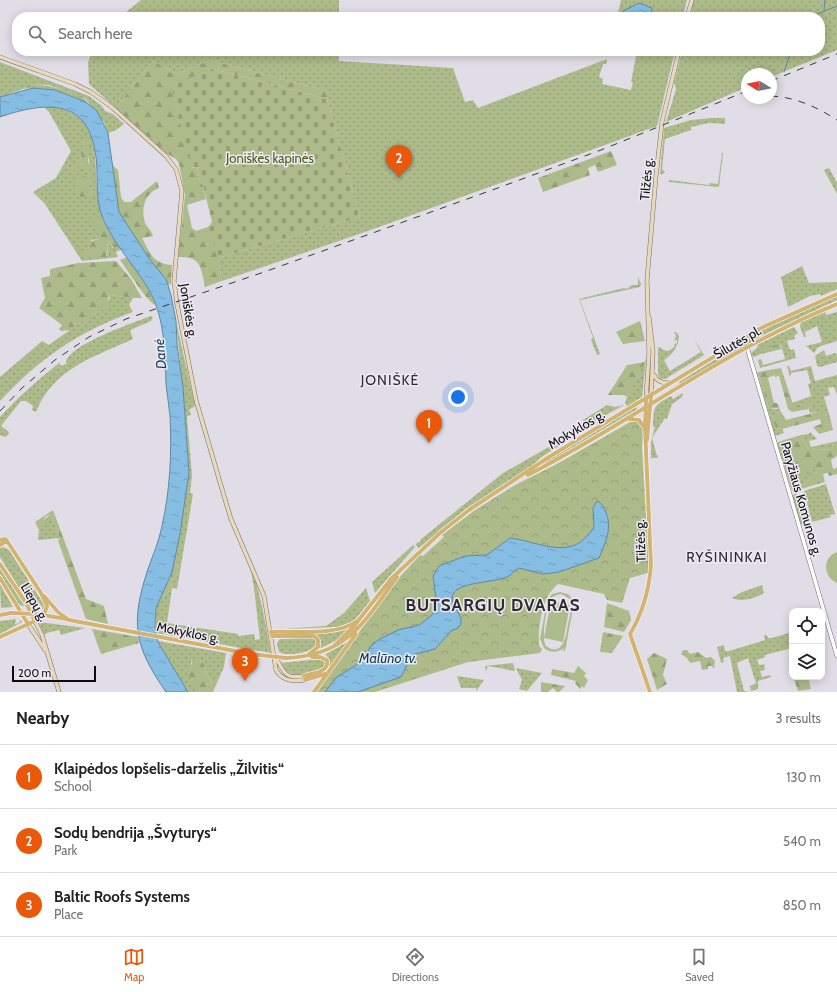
<!DOCTYPE html>
<html lang="en">
<head>
<meta charset="utf-8">
<style>
  :root { --surface:#fff; --page:#f2f2f2; --text:#222; --muted:#767676; --line:#e0e0e0; --accent:#ea580c }
  body { margin:0; font-family:Cabin,sans-serif; background:var(--page); color:var(--text) }
  .controls { position:absolute; right:12px; bottom:12px; display:grid; overflow:hidden; border-radius:8px; box-shadow:0 2px 10px #0003 }
  .controls button { width:36px; height:36px; display:grid; place-items:center; padding:0; border:0; border-bottom:1px solid var(--line); background:var(--surface); color:var(--text); font:20px sans-serif }
  .compass { position:absolute; left:741px; top:68px; width:36px; height:36px; border-radius:50%; background:var(--surface); box-shadow:0 2px 10px #0003; rotate:280deg }
  .scale { position:absolute; left:12px; bottom:10px; width:84px; box-sizing:border-box; padding-left:4px; border:2px solid #0c0b0e; border-top:0; font-size:11px; line-height:14px; white-space:nowrap; color:#0c0b0e; -webkit-text-stroke:3px #eeeaf4; paint-order:stroke }
  .you { position:absolute; left:458px; top:397px; width:14px; height:14px; margin:-10px; border:3px solid #fff; border-radius:50%; background:#1a73e8; box-shadow:0 0 0 6px #1a73e833 }
  .badge { display:grid; place-items:center; width:26px; height:26px; border-radius:50%; background:var(--accent); color:#fff; font-size:13px; font-weight:700 }
  .pin { position:absolute; translate:-50% -33px; filter:drop-shadow(0 1px 2px #0008) }
  .pin::after { content:''; position:absolute; top:21px; width:14px; height:12px; background:inherit; clip-path:polygon(0 0,100% 0,50% 100%) }
  .list { margin:0; padding:0; list-style:none }
  h2 { display:flex; justify-content:space-between; align-items:center; height:52px; margin:0; padding:0 16px; font-size:17px }
  h2 small { font-size:13px; font-weight:400; color:var(--muted) }
  .list li { display:grid; grid-template-columns:26px 1fr auto; gap:12px; align-items:center; box-sizing:border-box; height:64px; padding:0 16px; border-top:1px solid var(--line) }
  .list b { display:block; font-size:15px; white-space:nowrap }
  .list p { margin:0; font-size:13px; white-space:nowrap; color:var(--muted) }
  .list em { font-size:13px; font-style:normal; color:var(--muted) }
  .icon { flex:none; width:22px; height:22px; fill:none; stroke:currentColor; stroke-width:2; stroke-linecap:round; stroke-linejoin:round }
  .map { position:relative; flex:none; width:837px; height:692px; overflow:hidden }
  .search { position:absolute; background:var(--surface); box-shadow:0 2px 10px #0003; left:12px; right:12px; top:12px; height:44px; display:flex; align-items:center; gap:10px; box-sizing:border-box; padding:0 14px; border-radius:16px; color:var(--muted); font-size:15px }
  .sheet { height:244px; background:var(--surface) }
  nav { display:flex; justify-content:space-around; align-items:center; box-sizing:border-box; height:56px; border-top:1px solid var(--line); background:var(--surface); font-size:11px; color:var(--muted) }
  nav a { display:grid; justify-items:center; gap:2px }
  nav .on { color:var(--accent) }
  .map>svg:first-child { display:block }
  .grass { fill:url(#grass-dots); fill-rule:evenodd }
  .forest { fill:url(#forest-firs) }
  .cemetery { fill:url(#cemetery-stones) }
  .park { fill:url(#park-crowns) }
  .pitch { fill:#adbb8b; fill-rule:evenodd }
  .water { fill:url(#water-ripples); stroke:#6188a3 }
  .lines { fill:none; stroke-linecap:round; stroke-linejoin:round }
  .stream { stroke:#6188a3; stroke-width:1 }
  .tertiary-casing { stroke:#75717a; stroke-width:4.5 }
  .secondary-casing { stroke:#75717a; stroke-width:4.5 }
  .primary-casing { stroke:#fff; stroke-width:5 }
  .tertiary { stroke:#fff; stroke-width:3.5 }
  .secondary { stroke:#e9d9b8; stroke-width:3.5 }
  .primary { stroke:#d3b371; stroke-width:4 }
  .rail { stroke:#39373c; stroke-width:1; stroke-dasharray:7 7; stroke-linecap:butt }
  .primary-bridge-casing { stroke:#fff; stroke-width:5; stroke-linecap:butt }
  .primary-bridge { stroke:#d3b371; stroke-width:4 }
  .labels { text-anchor:middle; stroke-width:3; stroke-linejoin:round; paint-order:stroke }
  .park-label { font-size:13px; fill:#4c5a1c; stroke:#eeeaf4 }
  .street-label { font-size:13px; fill:#0c0b0e; stroke:#eeeaf4 }
  .water-label { font-size:14px; font-style:italic; fill:#0f3c56; stroke:#eeeaf4 }
  .neighbourhood-label { font-size:14px; letter-spacing:1px; fill:#2d2a32; stroke:#eeeaf4 }
  .district-label { font-size:17px; font-weight:bold; letter-spacing:1px; fill:#2d2a32; stroke:#eeeaf4 }
</style>
</head>
<body>
<div class="map">
<svg width="837" height="692" viewBox="0 0 837 692">
  <defs>
    <pattern id="grass-dots" width="8" height="8" patternUnits="userSpaceOnUse"><rect width="8" height="8" fill="#adbb8b"/><path d="M2 2h.1M6 6h.1" fill="none" stroke="#949f77" stroke-width="1.8" stroke-linecap="round"/></pattern>
    <pattern id="forest-firs" width="22" height="20" patternUnits="userSpaceOnUse"><rect width="22" height="20" fill="#adbb8b"/><path d="M5 1l3.5 6h-7zM16 11l3.5 6h-7z" fill="#949f77"/></pattern>
    <pattern id="cemetery-stones" width="16" height="16" patternUnits="userSpaceOnUse"><rect width="16" height="16" fill="#adbb8b"/><path d="M2 7V4a2 2 0 0 1 4 0v3zM10 15v-3a2 2 0 0 1 4 0v3z" fill="#949f77"/></pattern>
    <pattern id="park-crowns" width="20" height="18" patternUnits="userSpaceOnUse"><rect width="20" height="18" fill="#adbb8b"/><path d="M2 6a3 3 0 1 1 6 0M12 15a3 3 0 1 1 6 0" fill="none" stroke="#949f77"/></pattern>
    <pattern id="water-ripples" width="26" height="14" patternUnits="userSpaceOnUse"><rect width="26" height="14" fill="#85bde3"/><path d="M2 4q2-2 4 0t4 0M15 11q2-2 4 0t4 0" fill="none" stroke="#72a1c2"/></pattern>
  </defs>
  <rect width="100%" height="100%" fill="#e1dde7"/>
  <path class="grass" d="M141 0H339V17H120Z
    M621 0H687L683 17H617Z
    M694 0H837V50L771 77V74H747V87L666 122 676 89 674 83 682 51H820V17H690Z
    M93 51H338L339 61 453 68 465 102 473 100 478 108 607 59 606 64H603L599 77 603 79 602 84 631 90 633 82H631L637 51 661 56 663 51H675L657 126 368 231 222 281 218 258 360 217 327 99V91L210 60 177 74 153 61 116 108 89 84 88 62Z
    M0 62 89 96 102 106 105 111 113 114 124 124 116 130 108 133 104 122 84 97 49 85 30 84 23 89 0 97Z
    M43 106C110 110 90 164 100 209 103 224 114 237 122 249L116 252 118 257 82 261 45 204 33 192 56 178 71 151 49 112ZM84 140 90 164 81 163 77 168 72 170 82 155ZM86 175 89 177 93 190 90 196H85L76 182 82 180V177ZM102 219 113 243V248L109 242 107 256H86L85 249 88 248 91 240 99 239 100 235 95 224Z
    M712 118H725V124L709 123 691 127V130L665 139 662 169 665 172 663 174H660L664 128 691 120Z
    M722 153H723L719 187 669 182V180L709 185 710 183 718 184Z
    M829 168 837 183V194L824 170Z
    M802 266 809 283 837 282V289L821 296 820 294 810 296 788 307 781 277Z
    M638 277 641 284 640 287 580 300 600 354 597 355 591 340 593 338 579 299 624 288 627 289 632 285H638Z
    M110 295 133 298 129 305 133 312C78 332 40 358 0 401V377L42 341 49 345 82 321 108 306Z
    M837 296V300L765 334 680 384 679 382 761 331Z
    M825 312 826 315 837 312V341L818 347 814 353 806 346 822 342 817 326 805 332 806 337H804L800 327 801 322Z
    M151 316 153 317 151 321 130 330 133 339C92 358 54 368 36 412L32 410 33 406 26 401H21L1 426 9 432 8 435 5 437 0 435V417C18 397 38 380 59 363L62 366 67 363 66 362C70 344 133 323 151 316Z
    M176 321 195 406 189 410 191 415 187 416 192 475 190 493 193 494 177 589 172 588 167 623 238 634V636L254 634 255 640 260 639 254 588 251 571 245 557C259 578 266 628 271 653L156 633V608L158 600 168 592 179 568 173 561 180 534 189 473 185 411Z
    M794 327 798 333 794 336 795 339 787 341 790 350 794 349 796 358 760 368 758 360 761 359 763 365 785 359 781 345 757 355 760 354 755 357 752 356 751 353 758 347 757 345Z
    M674 332H676L679 336C678 347 673 354 664 360L670 371 701 352 693 337 704 355 665 379H661L658 375V348L660 347 663 350 669 351 675 346 674 344 677 343V340L674 341 676 336Z
    M824 350 826 356 835 353 837 354V362L820 367 817 366 815 356Z
    M646 359 642 397 623 409 627 406 625 403 627 397Z
    M787 366H789L791 371 811 366 815 381 837 375V395L834 387 828 388 830 395 824 397 830 417 817 412 810 413 809 409 811 407 806 403 794 407 792 403 811 396 808 384 811 383 807 370 791 373 790 377Z
    M757 372H758L769 409H778L779 406 780 410 772 417 776 428 782 429 784 433 775 436Z
    M683 393 682 397 672 404 667 419 665 418 652 438 657 456 659 455 657 458H651V442L655 427H653C654 406 653 406 671 396L673 399Z
    M607 405 615 407 624 405 595 421 596 424 589 428H583V420Z
    M636 407 637 409 538 468 547 460Z
    M575 432 577 434 574 436 540 458 530 468 467 508 419 548 415 544 421 541 420 540 503 473Z
    M810 432 817 439 809 441 811 447 833 442 832 449 809 450 801 435 809 434Z
    M784 440 792 453 791 466 799 468 806 475 813 469H820L804 484 798 487 791 471H789L794 491H792L777 443Z
    M826 484 835 514 830 515 831 517 812 522 804 491Z
    M796 493 805 523 801 525 792 496Z
    M51 514 60 538 38 540 39 530 43 525 44 520Z
    M413 545 415 547 375 593 372 582Z
    M3 547 9 550 45 606 44 610 42 609 43 607 34 600 30 606 0 557V548Z
    M0 568 25 606 19 605 0 574Z
    M0 584 13 607 1 608Z
    M762 585 764 593C754 599 742 602 732 598L742 592Z
    M366 588 370 601 353 622 339 627 280 629 326 626 344 613Z
    M16 619 15 624 19 623 20 620 22 622 0 634V621Z
    M39 622 85 628 61 635 59 630 47 633 44 635Z
    M351 626 337 640 319 649 321 641 315 634 278 635 333 632Z
    M792 632V648L765 655V657L757 660 759 665 767 664 764 665 765 670 760 671 762 677 770 675 771 677 758 681V689L751 691 750 686 756 683 748 658 737 663 744 691 748 692H737L730 656 723 658 724 662 721 663 717 647 724 645 725 651H729L762 641 765 640 764 635H767L768 638H772Z
    M312 637 317 641V645C310 653 288 657 279 652L277 643 280 639Z
    M158 641 226 653 224 667 215 687 212 685 203 662 191 660V677L200 692H188Z
    M349 641 326 671 310 677 326 671 330 663 326 654Z
    M321 659 326 661V666C314 674 298 678 286 671L281 663Z
    M513 663 515 671 488 666 486 671 485 666Z
    M516 668 542 673 527 691 519 689 522 680Z
    M457 676 484 680 476 691V688H461Z"/>
  <path class="forest" d="M210 60 327 91V99L213 69 172 90 192 168 197 167 200 181H202L206 199 187 205 192 228 196 231 208 227 212 222 222 281 205 287C201 267 201 256 178 257L185 195 179 164 176 159 166 153 116 108 153 61 177 74Z
    M30 84C50 85 66 90 84 97L87 103C68 93 45 85 23 89Z
    M84 139H88L89 142 88 161 91 169 89 171 86 170 85 164 81 163 79 168 72 170 82 155 80 151 83 148Z
    M611 151 617 165 598 172 595 165 588 168 590 175 543 192 538 178Z
    M113 166 118 170 121 197 124 202H131L157 181 159 188C144 194 141 208 145 223 147 227 152 231 153 236L142 238C151 254 152 263 172 265L171 284 168 285 166 279 150 260 119 212 114 189Z
    M86 175 89 177 93 190 90 196 81 197 76 191V182L82 180V177Z
    M91 217 102 219 113 236 112 239 113 243 119 245 120 249 117 251 109 242 106 257 93 259 84 255 85 249 88 248V242L99 239 100 235 96 230 95 224 90 221Z
    M128 257 149 290 156 305C148 304 127 269 120 260Z
    M116 261 131 279 142 298H133L110 295 108 299 111 303 108 306 82 321 70 330 61 331 59 329 62 325 39 308 45 298 41 278 50 276V269L78 263Z
    M640 321 645 341 623 344 616 332Z
    M779 344 782 349 757 355 756 351Z
    M645 362 627 397 624 395H608L627 365Z
    M781 368 794 407 811 401 812 404 809 409 792 412 788 409 779 376 775 377 774 375 768 378 774 403H777L779 406 778 408 769 409 758 372Z
    M780 410 786 420 817 412 830 417 833 430 819 434 813 427 821 424 820 419 782 429 776 428 772 417Z
    M801 435 809 450 832 449 833 442 837 441V456L831 460 833 469 837 468V474L829 476 828 473 823 474 825 482 794 491 789 471H791L798 487 804 484 819 469H813L806 475H801L799 468 790 465 792 453 784 440Z
    M53 510 86 599 104 606 108 624 86 619 58 541 60 538 51 514 45 517 43 525 39 530 35 522Z
    M173 561 179 568 168 592 158 600 171 576Z
    M607 603 629 611 631 620 624 632 604 627Z
    M92 629 138 637 139 643 101 654Z
    M603 632 623 636 612 653 600 652Z
    M683 650H687L690 654 698 652 706 658 711 657 715 661 714 669 712 666H708V669L702 670 700 661 690 663 687 658 681 654Z
    M654 653 667 659 663 675 667 684 657 690 647 659Z
    M191 659 203 662 212 685 215 687 213 692H200L185 669 192 664Z
    M578 666 586 673 584 676 588 680 584 688 582 686 580 689 575 683 576 681 551 675 552 669 574 673Z
    M796 677H808L811 689 798 691 794 679Z
    M541 682 565 686 559 692H557L553 688 548 692H541Z"/>
  <path class="cemetery" d="M213 69 327 99 360 217 218 258 209 230 212 222 202 181H200L197 167 191 168 172 90 181 81Z"/>
  <path class="park" d="M632 421 639 422 643 428 642 448 649 569 648 573 630 578 622 603 607 600 604 594 558 584C542 596 538 626 539 646L542 649 540 653 468 662 375 692H316L396 581 420 555 423 556 444 537 442 535 475 510 517 484 557 464Z"/>
  <path class="pitch" d="M837 552V583C823 577 822 557 837 552Z
    M560 592 568 594 573 600V598H575L565 651H563L564 648C557 653 550 653 544 648L540 639 547 601 552 594ZM561 594 570 599C573 607 570 616 568 624 566 636 563 658 546 646 541 640 546 608 550 600 553 596 556 595 561 594Z
    M551 601 570 605 563 642 544 638Z"/>
  <path class="water" d="M639 3 652 8 651 17H620L623 11Z
    M33 88 55 90 86 102 97 111 108 133 119 212 150 260 166 279 171 295 176 321 177 345 183 387 189 473 180 534 172 572 156 608 155 625 156 637 161 647 188 692H166C134 646 130 623 148 569 153 555 159 541 162 526 170 490 172 453 170 416 169 405 167 395 166 384 165 353 165 318 149 290 135 266 107 236 100 210 95 191 99 170 95 151 86 96 41 103 0 117V97Z
    M597 501C601 503 603 506 605 510 613 527 606 542 599 558L559 572 543 574 519 568C514 570 512 575 507 577 495 583 453 581 452 598 452 607 462 612 461 624L458 628 451 631 435 649 415 654 411 657 401 677 358 692H325L337 677 364 660 370 647 378 640 398 630 419 625 432 615 437 606 433 576 439 566 465 556 487 555 510 538C532 540 565 558 584 539 588 536 591 531 594 527L593 508Z"/>
  <g class="lines">
    <path class="stream" d="M824 11 825 0
      M810 17 837 6
      M784 72 791 51"/>
    <g class="tertiary-casing">
      <path id="tertiary" d="M747 347 837 656"/>
    </g>
    <g class="secondary-casing">
      <path id="secondary" d="M687 17 692 0
        M0 57 75 84 91 92 113 108 166 156 176 169 182 191 174 281 177 304 196 400 224 496 231 519 264 596 276 670C282 681 293 682 305 680
        M649 317 653 351 651 396
        M654 375C657 382 663 383 670 383
        M646 399 649 353 647 280 656 176 662 122 679 51
        M35 621 42 635 59 692
        M28 624 45 650
        M275 656C283 670 284 680 304 676"/>
    </g>
    <g class="primary-casing">
      <path id="primary" d="M646 399 645 427 651 566C649 590 642 614 630 634L650 692
        M629 419 639 420 644 427
        M647 440 651 396
        M528 475C633 421 728 348 837 304
        M0 540 5 539 7 541 41 593 47 606 45 612 41 615
        M0 545 7 541
        M0 564 26 603 35 621 0 637
        M0 578 28 624
        M44 596 58 612 69 620
        M36 614 67 619
        M0 615 11 613
        M271 632C295 631 338 636 357 621
        M272 636H314L318 640V647L309 654
        M335 645 354 626 391 579 440 533 469 510 549 457 761 328 837 294
        M286 658C347 656 365 621 397 577
        M304 676C312 673 329 673 327 660L320 657H312
        M305 680 328 673
        M314 692 356 634"/>
    </g>
    <use href="#tertiary" class="tertiary"/>
    <use href="#secondary" class="secondary"/>
    <use href="#primary" class="primary"/>
    <path class="rail" d="M771 81 837 54
      M771 96C795 97 817 107 837 120
      M0 411 22 388 55 360 89 337 126 319 267 271 495 189 601 150 747 91"/>
    <g class="primary-bridge-casing">
      <path id="primary-bridge" d="M11 613 36 614
        M69 620 251 654 286 658"/>
    </g>
    <use href="#primary-bridge" class="primary-bridge"/>
  </g>
  <g class="labels">
    <g class="park-label">
      <text x="270" y="163">Joniškės kapinės</text>
    </g>
    <g class="street-label">
      <text transform="translate(646 179) rotate(-85)" y="5">Tilžės g.</text>
      <text transform="translate(189 311) rotate(81)" y="5">Joniškės g.</text>
      <text transform="translate(737 342) rotate(-30)" y="5">Šilutės pl.</text>
      <text transform="translate(576 429) rotate(-31)" y="5">Mokyklos g.</text>
      <text transform="translate(802 499) rotate(74)" y="5">Paryžiaus Komunos g.</text>
      <text transform="translate(640 541) rotate(-92)" y="5">Tilžės g.</text>
      <text transform="translate(35 602) rotate(60)" y="5">Liepų g.</text>
      <text transform="translate(188 632) rotate(11)" y="5">Mokyklos g.</text>
    </g>
    <g class="water-label">
      <text transform="translate(160 354) rotate(-95)" y="5">Danė</text>
      <text x="388" y="663">Malūno tv.</text>
    </g>
    <g class="neighbourhood-label">
      <text x="390" y="385">JONIŠKĖ</text>
      <text x="727" y="562">RYŠININKAI</text>
    </g>
    <g class="district-label">
      <text x="493" y="611">BUTSARGIŲ DVARAS</text>
    </g>
  </g>
</svg>
<div class="controls">
<button><svg class="icon" aria-label="locate" viewBox="0 0 24 24"><circle cx="12" cy="12" r="6"/><path d="M12 2v4M12 18v4M2 12h4M18 12h4"/></svg></button>
<button><svg class="icon" aria-label="layers" viewBox="0 0 24 24"><path d="M12 4l9 5-9 5-9-5zM3 14l9 5 9-5"/></svg></button>
</div>
<svg class="compass" viewBox="-18 -18 36 36"><path d="M0-13l5 13h-10z" fill="#e53935"/><path d="M0 13l5-13h-10z" fill="#767676"/></svg>
<div class="scale">200 m</div>
<div class="you"></div>
<div class="pin badge" style="left:429px;top:443px">1</div>
<div class="pin badge" style="left:399px;top:178px">2</div>
<div class="pin badge" style="left:245px;top:681px">3</div>
<div class="search"><svg class="icon" aria-label="search" viewBox="0 0 24 24"><circle cx="10" cy="10" r="6"/><path d="M15 15l6 6"/></svg>Search here</div>
</div>
<section class="sheet">
<h2>Nearby<small>3 results</small></h2>
<ul class="list">
<li><span class="badge">1</span><div><b>Klaipėdos lopšelis-darželis „Žilvitis“</b><p>School</p></div><em>130 m</em></li>
<li><span class="badge">2</span><div><b>Sodų bendrija „Švyturys“</b><p>Park</p></div><em>540 m</em></li>
<li><span class="badge">3</span><div><b>Baltic Roofs Systems</b><p>Place</p></div><em>850 m</em></li>
</ul>
</section>
<nav>
<a class="on"><svg class="icon" aria-label="map" viewBox="0 0 24 24"><path d="M3 6l6-2 6 2 6-2v14l-6 2-6-2-6 2zM9 4v14M15 6v14"/></svg>Map</a>
<a><svg class="icon" aria-label="directions" viewBox="0 0 24 24"><path d="M12 3l9 9-9 9-9-9zM9 14v-3h6M13 9l2 2-2 2"/></svg>Directions</a>
<a><svg class="icon" aria-label="saved" viewBox="0 0 24 24"><path d="M7 4h10v16l-5-4-5 4z"/></svg>Saved</a>
</nav>
</body>
</html>
